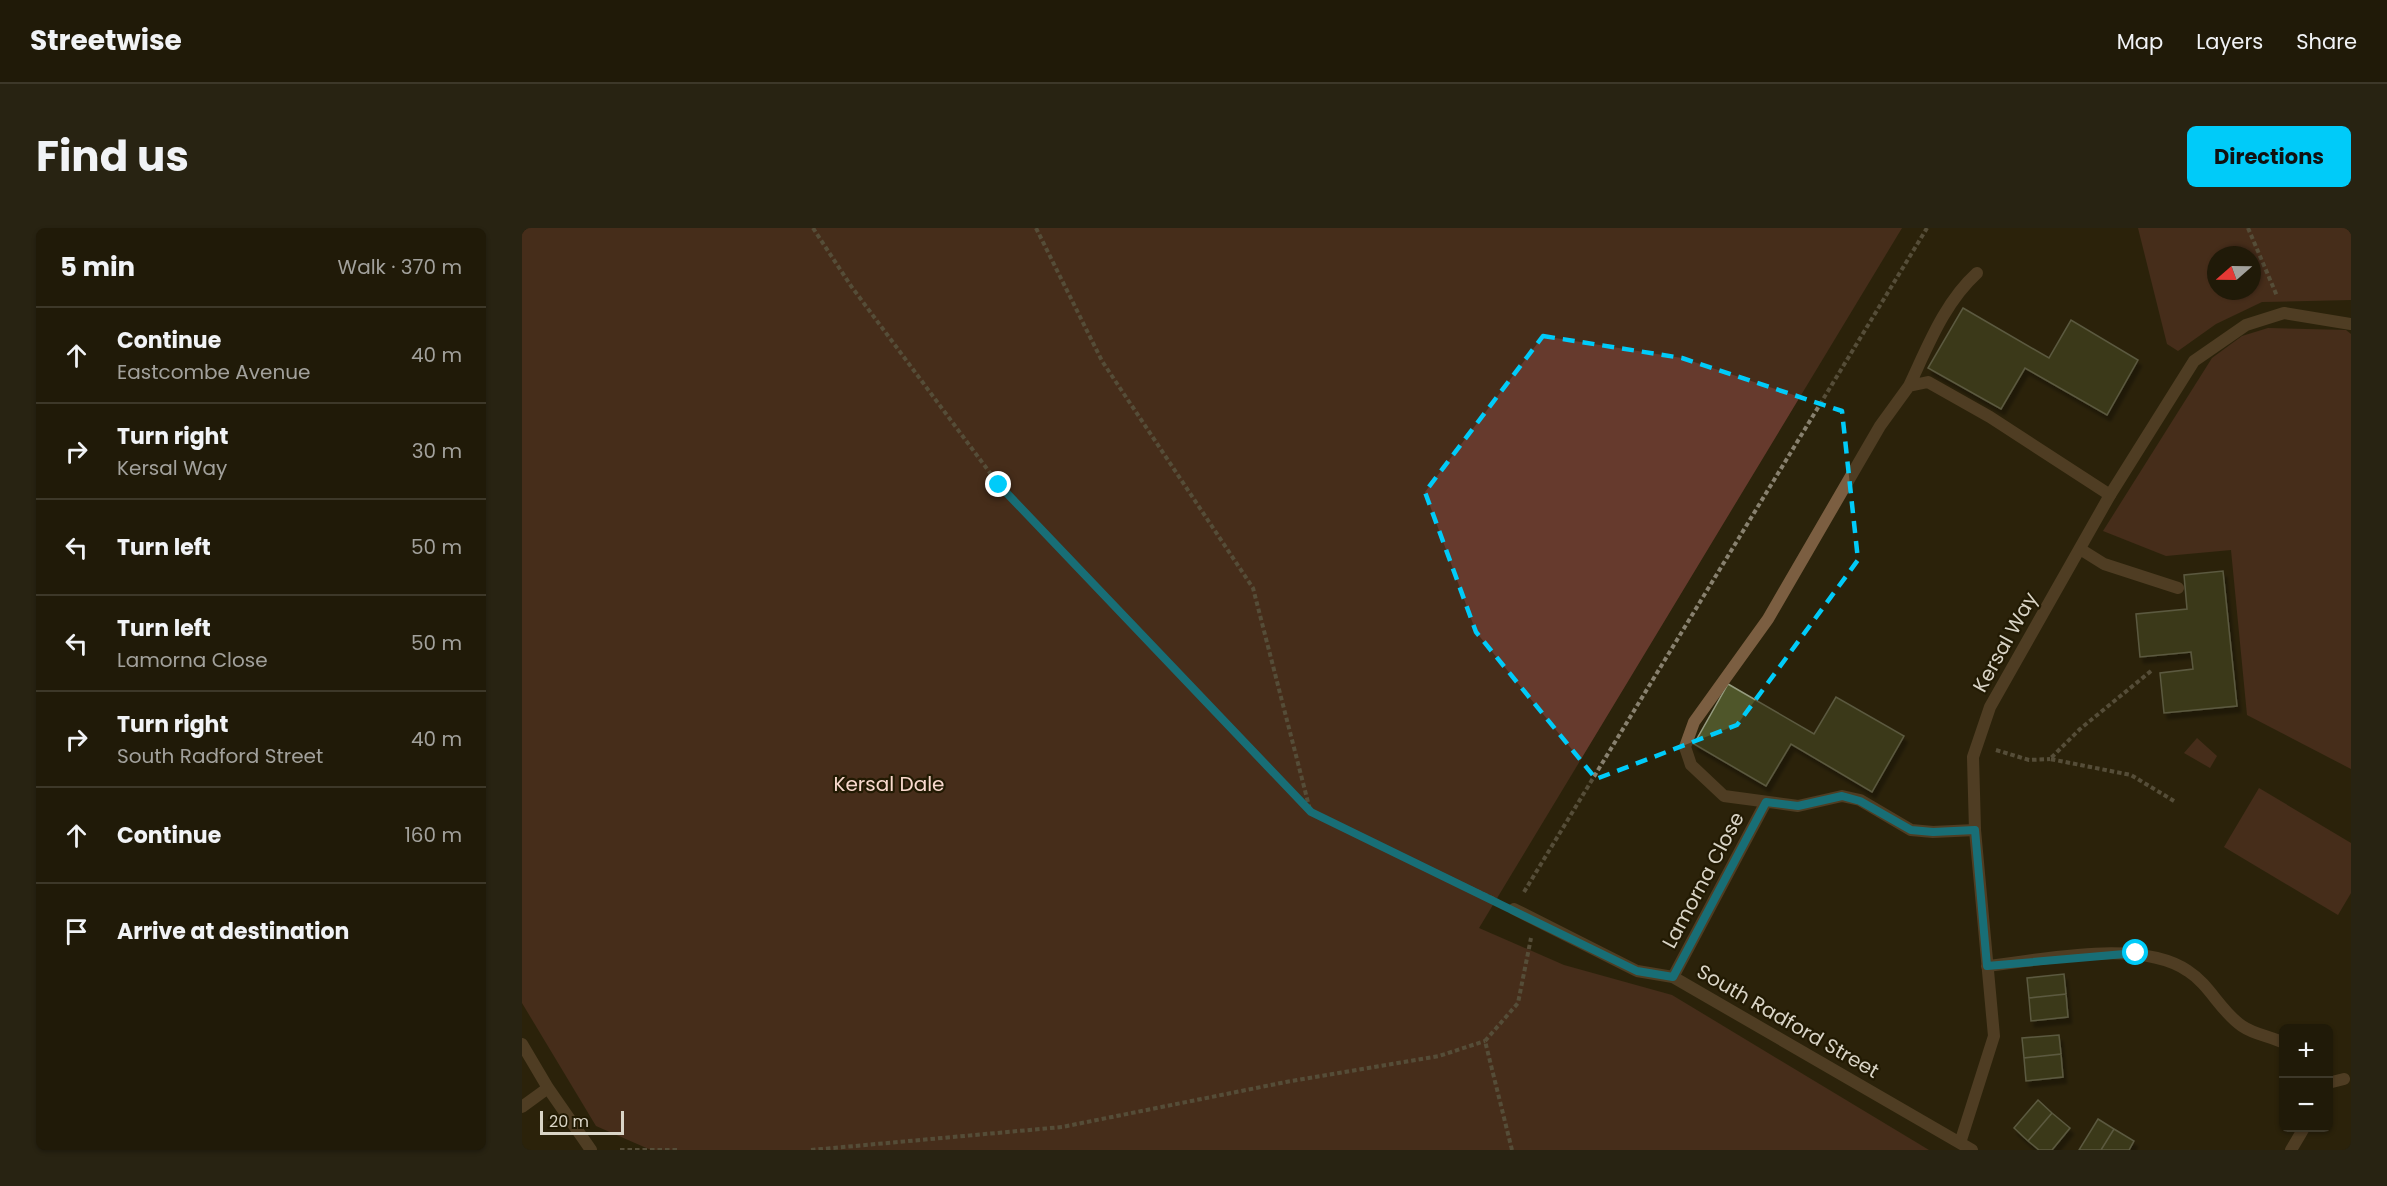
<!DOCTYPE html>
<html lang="en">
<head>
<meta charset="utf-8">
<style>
  :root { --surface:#201a08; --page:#282312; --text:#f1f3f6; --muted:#a2a19c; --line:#3d3829; --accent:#00cbf9 }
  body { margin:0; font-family:Poppins,sans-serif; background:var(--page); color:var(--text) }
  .controls { position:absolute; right:18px; bottom:18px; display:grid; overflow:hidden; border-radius:9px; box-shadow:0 2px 4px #0004 }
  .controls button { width:54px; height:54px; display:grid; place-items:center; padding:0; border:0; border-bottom:2px solid var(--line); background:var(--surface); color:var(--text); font:30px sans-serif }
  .compass { position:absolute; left:1685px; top:18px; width:54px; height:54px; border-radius:50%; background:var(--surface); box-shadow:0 2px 4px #0004; rotate:250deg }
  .scale { position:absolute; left:18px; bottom:15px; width:84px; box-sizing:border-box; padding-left:6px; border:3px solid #d9d4c6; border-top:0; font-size:16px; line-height:21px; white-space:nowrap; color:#d9d4c6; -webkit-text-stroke:4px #221a03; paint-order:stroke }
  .stop { position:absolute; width:18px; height:18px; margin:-14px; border:4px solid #00cbf9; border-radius:50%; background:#fff }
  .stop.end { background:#00cbf9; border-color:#fff; box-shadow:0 2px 6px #0008 }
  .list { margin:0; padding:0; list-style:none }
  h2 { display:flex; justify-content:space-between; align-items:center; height:78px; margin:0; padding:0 24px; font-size:26px }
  h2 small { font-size:20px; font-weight:400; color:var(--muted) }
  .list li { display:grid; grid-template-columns:39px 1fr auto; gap:18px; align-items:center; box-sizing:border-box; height:96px; padding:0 24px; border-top:2px solid var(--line) }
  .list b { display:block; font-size:22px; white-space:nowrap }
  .list p { margin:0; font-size:20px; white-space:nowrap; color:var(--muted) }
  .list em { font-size:20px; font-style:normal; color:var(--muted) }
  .icon { flex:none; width:33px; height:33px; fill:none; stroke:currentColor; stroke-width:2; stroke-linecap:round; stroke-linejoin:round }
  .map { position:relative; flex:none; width:1829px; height:922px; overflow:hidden; border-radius:9px }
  header { display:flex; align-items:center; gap:36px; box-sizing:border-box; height:84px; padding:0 30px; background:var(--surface); border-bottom:2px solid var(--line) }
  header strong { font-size:28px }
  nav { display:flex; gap:33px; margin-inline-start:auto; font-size:21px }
  .intro { display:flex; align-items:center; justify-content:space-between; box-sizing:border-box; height:144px; padding:0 36px }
  h1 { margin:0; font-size:42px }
  .button { padding:15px 27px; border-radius:9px; background:var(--accent); color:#111; font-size:21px; font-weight:700 }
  main { display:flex; gap:36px; padding:0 36px }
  aside { flex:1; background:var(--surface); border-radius:9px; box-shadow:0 2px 4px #0004 }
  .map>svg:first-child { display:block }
  .green { fill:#663a2d; fill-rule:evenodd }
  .building { fill:#50572a; stroke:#969c80; stroke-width:1.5; filter:url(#shadow) }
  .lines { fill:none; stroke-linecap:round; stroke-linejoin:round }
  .path { stroke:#88816f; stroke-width:4; stroke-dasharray:4.5 3; stroke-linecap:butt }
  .lane { stroke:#7b5e41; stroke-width:12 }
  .street { stroke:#7b5e41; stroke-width:12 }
  .route { stroke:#00cbf9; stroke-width:8 }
  .marked { fill:none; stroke:#00cbf9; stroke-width:4.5; stroke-dasharray:12 8; stroke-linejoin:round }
  .labels { text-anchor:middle; stroke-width:4.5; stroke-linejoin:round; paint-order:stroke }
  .street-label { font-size:20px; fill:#d9d4c6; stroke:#221a03 }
  .park-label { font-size:20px; fill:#f9d9ce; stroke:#221a03 }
</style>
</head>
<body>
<header>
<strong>Streetwise</strong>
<nav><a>Map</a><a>Layers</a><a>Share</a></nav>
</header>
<div class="intro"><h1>Find us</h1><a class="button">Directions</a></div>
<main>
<aside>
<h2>5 min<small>Walk · 370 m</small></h2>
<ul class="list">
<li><svg class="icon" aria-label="ahead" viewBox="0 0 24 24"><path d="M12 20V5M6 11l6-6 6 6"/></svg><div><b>Continue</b><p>Eastcombe Avenue</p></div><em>40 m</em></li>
<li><svg class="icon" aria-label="right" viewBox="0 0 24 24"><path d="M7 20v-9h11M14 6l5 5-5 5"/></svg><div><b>Turn right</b><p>Kersal Way</p></div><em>30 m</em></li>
<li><svg class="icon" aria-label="left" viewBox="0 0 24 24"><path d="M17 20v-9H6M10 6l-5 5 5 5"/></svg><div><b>Turn left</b></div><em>50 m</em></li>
<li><svg class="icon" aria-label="left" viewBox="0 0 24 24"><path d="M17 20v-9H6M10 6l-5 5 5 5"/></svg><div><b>Turn left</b><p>Lamorna Close</p></div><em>50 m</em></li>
<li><svg class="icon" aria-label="right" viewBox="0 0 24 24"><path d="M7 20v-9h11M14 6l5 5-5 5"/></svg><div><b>Turn right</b><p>South Radford Street</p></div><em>40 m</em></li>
<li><svg class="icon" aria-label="ahead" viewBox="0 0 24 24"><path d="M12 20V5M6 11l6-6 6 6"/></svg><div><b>Continue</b></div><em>160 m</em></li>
<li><svg class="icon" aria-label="arrive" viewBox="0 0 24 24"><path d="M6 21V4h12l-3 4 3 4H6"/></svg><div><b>Arrive at destination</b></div></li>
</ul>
</aside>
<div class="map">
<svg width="1829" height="922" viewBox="0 0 1829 922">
  <defs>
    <filter id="shadow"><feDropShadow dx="3.5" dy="6" stdDeviation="1.5" flood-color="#0009"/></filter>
  </defs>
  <rect width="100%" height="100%" fill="#2b230b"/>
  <path class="green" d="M0 0H1380L957 700 1042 737 1150 767 1407 922H129L74 898 0 775Z
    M1616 0H1829V72L1740 74 1694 96 1656 123 1645 116ZM1694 27H1730V63H1694Z
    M1746 100 1824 102 1829 106V541L1725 487 1709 322 1644 328 1581 303 1690 130 1720 108Z
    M1675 510 1695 528 1688 540 1662 525Z
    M1737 560 1829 615V665L1816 687 1702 619Z"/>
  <path class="building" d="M1441 80 1527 130 1549 92 1616 132 1585 187 1503 140 1479 181 1406 140Z
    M1701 343 1715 478 1642 485 1638 445 1671 441 1669 424 1618 429 1614 386 1665 381 1662 347Z
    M1206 456 1292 506 1314 469 1382 508 1350 564 1269 516 1244 558 1172 516Z
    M1542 746 1544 766 1507 770 1505 750Z
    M1544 766 1546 789 1509 793 1507 770Z
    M1537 807 1539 826 1502 830 1500 810Z
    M1539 826 1541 849 1504 853 1502 830Z
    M1516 872 1530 885 1506 913 1492 900Z
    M1530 885 1548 900 1530 922H1517L1506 913Z
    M1576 891 1592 901 1579 922H1557Z
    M1592 901 1612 913 1607 922H1579Z"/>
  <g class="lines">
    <path class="path" d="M291 0 329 58 477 257 789 584 976 673
      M514 0 580 133 731 360 788 582
      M1726 0 1755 68
      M1629 443 1558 501 1528 531 1609 547 1652 573
      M1474 522 1507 532 1528 531
      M1002 664 1405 0
      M98 922H155
      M289 922 540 899 764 854 917 828 963 813
      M990 922 963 813 996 775 1009 710"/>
    <path class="lane" d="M1387 158C1406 118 1422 75 1455 45
      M1558 321 1582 336 1656 360
      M1453 602 1411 604 1389 602 1338 572 1320 568 1276 578 1202 568 1169 537 1163 519 1172 494 1246 391 1358 198 1387 158 1406 154 1468 189 1588 267
      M1151 749 1244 574"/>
    <path class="street" d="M992 681 1115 743 1151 749 1450 922
      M1465 738C1522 732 1618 710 1666 743 1688 757 1698 783 1720 798 1733 807 1748 808 1762 815
      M0 816 26 860 69 922
      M1806 855 1822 851
      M0 879 26 860
      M1438 915 1472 808 1453 602 1451 529 1468 479 1588 267 1672 133 1724 97 1762 85 1829 96
      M1769 922 1782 900"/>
  </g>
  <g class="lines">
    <path class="route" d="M477 257 789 584 1115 743 1151 749 1244 574 1276 578 1320 568 1338 573 1389 602 1411 604 1453 602 1465 738 1614 725"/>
  </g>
  <path d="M0 0H1829V922H0ZM1021 108 1160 130 1320 183 1336 332 1215 497 1074 551 954 404 903 264Z" fill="#2b230b" fill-opacity=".55" fill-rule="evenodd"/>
  <path class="marked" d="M1021 108 1160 130 1320 183 1336 332 1215 497 1074 551 954 404 903 264Z"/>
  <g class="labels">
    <g class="street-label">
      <text transform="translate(1483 414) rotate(-61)" y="7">Kersal Way</text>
      <text transform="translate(1181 652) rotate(-62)" y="7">Lamorna Close</text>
      <text transform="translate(1266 793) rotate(30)" y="7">South Radford Street</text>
    </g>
    <g class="park-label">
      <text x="367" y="563">Kersal Dale</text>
    </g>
  </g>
</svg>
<div class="controls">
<button>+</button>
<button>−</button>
</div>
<svg class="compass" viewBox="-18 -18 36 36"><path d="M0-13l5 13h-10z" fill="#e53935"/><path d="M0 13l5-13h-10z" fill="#a2a19c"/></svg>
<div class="scale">20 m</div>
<div class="stop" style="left:1614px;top:725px"></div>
<div class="stop end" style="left:477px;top:257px"></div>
</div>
</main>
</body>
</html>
